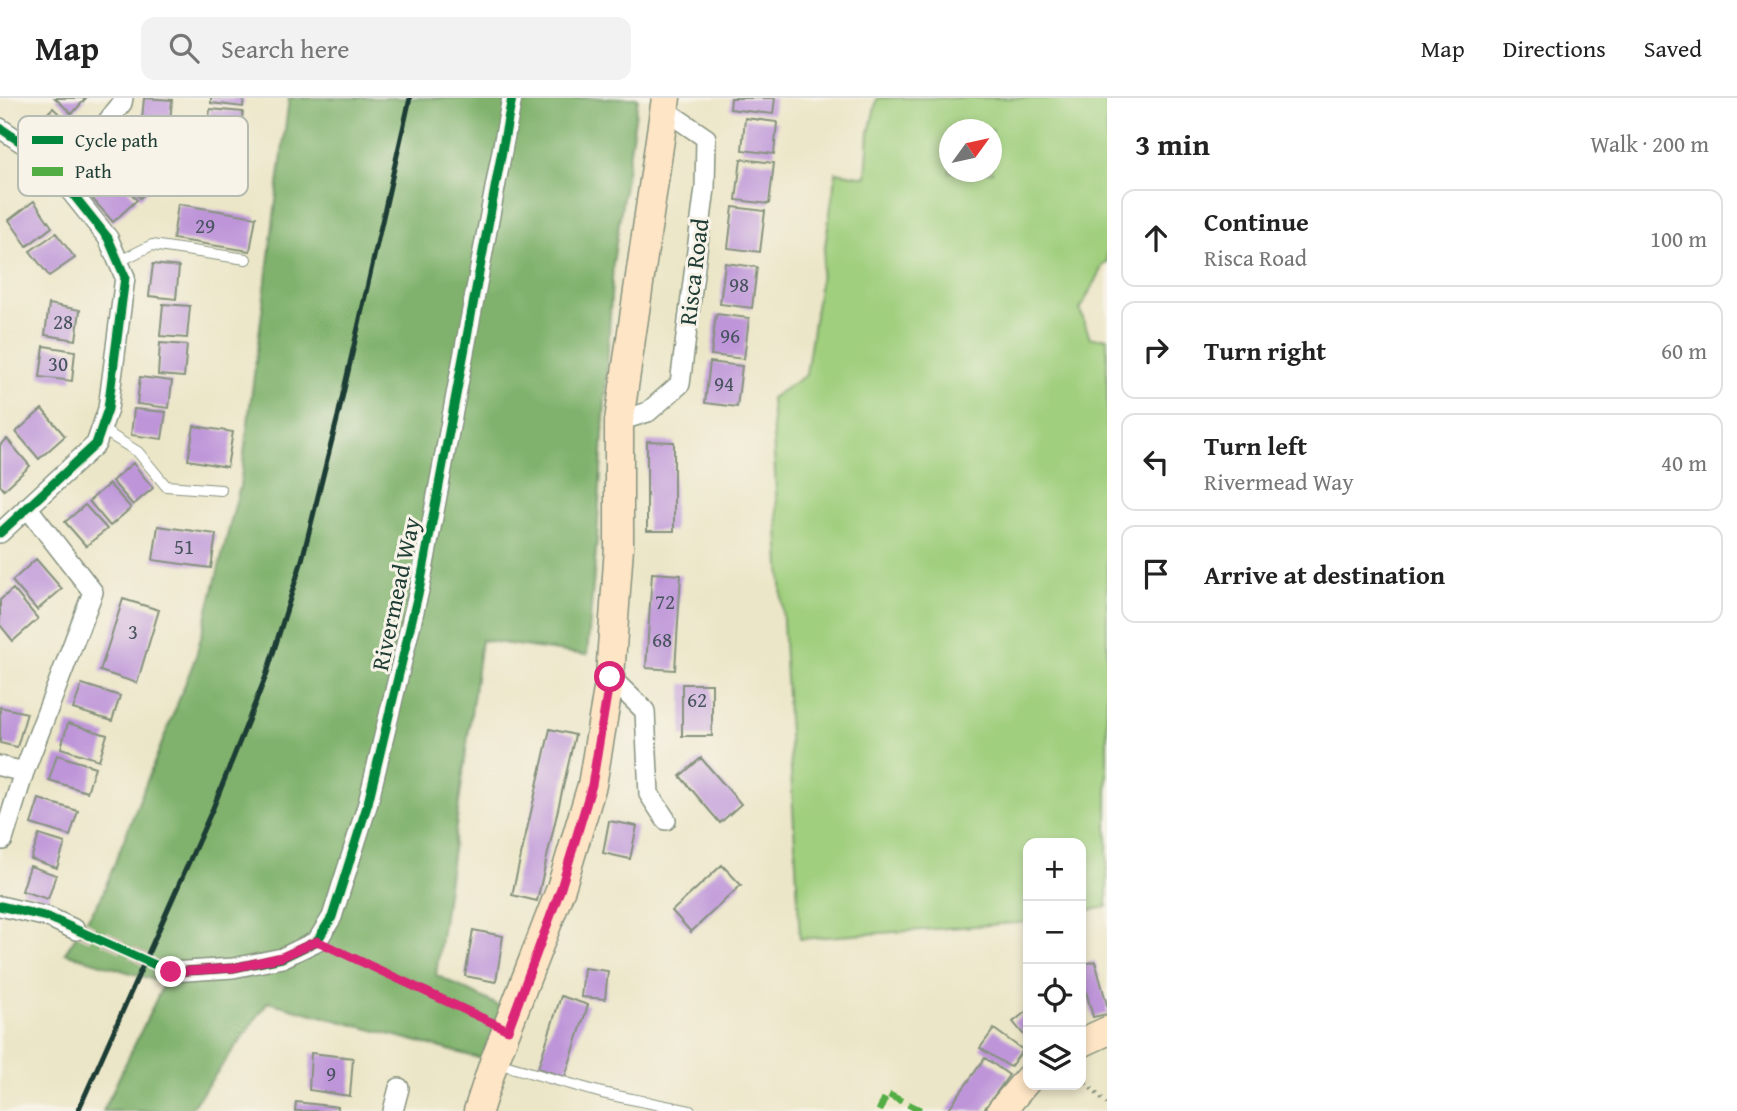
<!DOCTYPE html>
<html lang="en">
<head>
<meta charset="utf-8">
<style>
  :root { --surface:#fff; --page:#f2f2f2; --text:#222; --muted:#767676; --line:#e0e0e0 }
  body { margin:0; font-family:"Gentium Book Plus",serif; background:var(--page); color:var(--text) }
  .controls { position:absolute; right:21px; bottom:21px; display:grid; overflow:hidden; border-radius:14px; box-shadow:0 4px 10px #0003 }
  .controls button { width:63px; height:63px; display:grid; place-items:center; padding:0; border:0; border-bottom:2px solid var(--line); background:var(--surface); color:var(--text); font:35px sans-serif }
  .compass { position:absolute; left:939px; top:21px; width:63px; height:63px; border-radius:50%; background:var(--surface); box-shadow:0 4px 10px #0003; rotate:57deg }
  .stop { position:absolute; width:21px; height:21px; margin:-16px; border:5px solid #db2777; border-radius:50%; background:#fff }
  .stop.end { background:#db2777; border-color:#fff; box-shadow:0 2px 7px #0008 }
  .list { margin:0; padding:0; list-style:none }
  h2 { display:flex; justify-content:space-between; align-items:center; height:91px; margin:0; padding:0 28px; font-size:30px }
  h2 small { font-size:23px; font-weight:400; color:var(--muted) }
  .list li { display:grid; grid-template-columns:46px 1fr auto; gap:21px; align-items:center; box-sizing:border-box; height:98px; margin:0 14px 14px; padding:0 14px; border:2px solid var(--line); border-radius:14px }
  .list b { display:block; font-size:26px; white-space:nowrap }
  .list p { margin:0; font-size:23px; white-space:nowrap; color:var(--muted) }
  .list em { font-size:23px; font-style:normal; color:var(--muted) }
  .icon { flex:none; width:38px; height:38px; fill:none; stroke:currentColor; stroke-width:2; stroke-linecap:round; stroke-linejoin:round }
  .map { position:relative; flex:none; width:1107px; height:1013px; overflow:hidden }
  header { display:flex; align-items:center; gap:42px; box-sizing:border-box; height:98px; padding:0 35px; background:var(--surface); border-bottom:2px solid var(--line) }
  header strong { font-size:33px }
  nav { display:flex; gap:38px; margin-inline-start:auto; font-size:24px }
  .search { width:490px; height:63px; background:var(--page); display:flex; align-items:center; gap:18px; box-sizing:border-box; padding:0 24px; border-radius:14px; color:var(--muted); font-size:26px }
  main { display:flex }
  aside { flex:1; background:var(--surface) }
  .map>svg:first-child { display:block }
  .green { fill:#a0cf7e; stroke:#608659; stroke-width:2; fill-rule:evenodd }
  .forest { fill:#80b26d; stroke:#507850; stroke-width:2 }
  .building { fill:#be95d9 }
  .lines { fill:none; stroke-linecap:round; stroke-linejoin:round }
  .street-tunnel { stroke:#c3c4aa; stroke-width:19; stroke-dasharray:19 10; stroke-linecap:butt }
  .lane-casing { stroke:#86927e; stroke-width:12 }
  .street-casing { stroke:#86927e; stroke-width:22 }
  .secondary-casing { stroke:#86927e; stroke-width:31 }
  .path { stroke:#86927e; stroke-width:4.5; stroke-dasharray:2 5; stroke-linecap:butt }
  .lane { stroke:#fff; stroke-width:10 }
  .street { stroke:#fff; stroke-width:19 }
  .secondary { stroke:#fde5c5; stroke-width:28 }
  .rail { stroke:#1f3d34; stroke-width:5 }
  .quiet { stroke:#52ad45; stroke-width:7; stroke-dasharray:14 7; stroke-linecap:butt }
  .cycleway-casing { stroke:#f7f3e8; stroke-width:13 }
  .cycleway { stroke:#00873e; stroke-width:9 }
  .route { stroke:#db2777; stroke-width:9 }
  .labels { text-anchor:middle; stroke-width:6; stroke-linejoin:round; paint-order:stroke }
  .number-label { font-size:21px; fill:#47535d }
  .street-label { font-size:24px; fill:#1f3d34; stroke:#f7f3e8 }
  .key { fill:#f7f3e8; stroke:#b6bcb2; stroke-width:2 }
  .key-label { font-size:19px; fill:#1f3d34 }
</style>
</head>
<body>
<header>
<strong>Map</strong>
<div class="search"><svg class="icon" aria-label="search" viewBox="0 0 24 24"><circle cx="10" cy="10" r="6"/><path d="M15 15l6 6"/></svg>Search here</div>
<nav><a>Map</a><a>Directions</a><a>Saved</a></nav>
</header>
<main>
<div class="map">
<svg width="1107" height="1013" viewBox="0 0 1107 1013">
  <rect width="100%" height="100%" fill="#f7f3e8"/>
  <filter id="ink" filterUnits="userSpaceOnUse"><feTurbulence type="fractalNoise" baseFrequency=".0143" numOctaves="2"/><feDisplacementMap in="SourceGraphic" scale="14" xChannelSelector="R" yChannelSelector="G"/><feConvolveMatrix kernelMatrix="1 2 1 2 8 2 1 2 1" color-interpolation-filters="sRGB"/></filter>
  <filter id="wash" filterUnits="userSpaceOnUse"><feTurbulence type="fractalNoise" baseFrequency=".00686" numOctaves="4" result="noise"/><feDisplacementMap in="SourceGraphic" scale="28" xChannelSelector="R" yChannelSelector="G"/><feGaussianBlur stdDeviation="1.57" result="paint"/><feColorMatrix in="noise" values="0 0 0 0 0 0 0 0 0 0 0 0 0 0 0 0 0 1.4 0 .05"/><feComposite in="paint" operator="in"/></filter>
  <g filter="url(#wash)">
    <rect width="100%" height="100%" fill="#ece6c8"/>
    <path class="green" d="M877 0H1107V164L1103 167 1080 212 1090 240H1107V809L1081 814V745H1028V824L800 841 771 300 806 277 836 74 866 79 869 35ZM950 32H992V74H950Z"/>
    <path class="forest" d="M289 0H638L613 165 597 441 587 557 481 542 436 877 514 915 494 964 268 904 189 1013H103L164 885 65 855 101 800 196 558 240 388Z"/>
    <g id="blocks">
      <path class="building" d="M55 0H86L72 16Z
        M144 0 172 2 169 34 141 32Z
        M211 0H244L243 9 211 5Z
        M731 0H775L773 16 730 11Z
        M53 10 76 32 56 51 34 28Z
        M210 11 243 14 239 42 207 39Z
        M745 20 777 24 774 56 742 52Z
        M141 52 164 78 140 100 117 74Z
        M741 61 774 65 769 106 736 102Z
        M114 76 137 102 113 124 90 98Z
        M34 103 52 129 27 148 9 122Z
        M178 106 256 119 250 153 173 141Z
        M733 109 765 113 760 154 728 150Z
        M56 135 75 160 49 178 30 153Z
        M725 165 757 169 752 210 720 206Z
        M153 166 179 169 176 201 149 198Z
        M49 206 80 212 76 242 45 237Z
        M163 206 190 208 187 240 160 238Z
        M716 216 749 220 744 261 711 257Z
        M160 245 187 247 184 279 158 277Z
        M44 248 75 253 72 283 40 279Z
        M710 264 742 268 737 309 705 305Z
        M140 279 172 283 169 310 137 306Z
        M42 311 65 338 39 361 16 334Z
        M134 311 166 314 162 341 131 337Z
        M194 328 233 334 227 369 188 362Z
        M7 341 30 368 4 392 0 387V347Z
        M647 343 674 344V433H647Z
        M133 365 153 390 133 407 112 383Z
        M109 386 131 410 110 428 89 403Z
        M85 407 107 431 86 448 65 424Z
        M158 428 216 436 211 470 153 462Z
        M36 461 62 491 37 512 12 483Z
        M652 475 681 477 675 572 646 570Z
        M13 491 38 521 13 543 0 527V502Z
        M123 501 159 512 137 585 100 573Z
        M82 586 120 598 112 623 73 611Z
        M682 586H712V638H682Z
        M0 609 27 615 17 649 0 645Z
        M68 625 107 637 99 662 61 650Z
        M550 631 575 637 537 803 512 797Z
        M57 657 95 669 87 694 49 682Z
        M701 660 741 706 720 725 680 678Z
        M39 701 78 713 70 738 31 726Z
        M609 723 637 728 630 761 603 755Z
        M39 737 65 745 57 770 31 761Z
        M722 767 741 787 691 834 672 813Z
        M30 768 56 777 48 801 22 793Z
        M473 832 503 838 496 884 465 878Z
        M1095 863 1107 907V916L1093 919 1081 875V867Z
        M584 870 608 873 605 901 581 899Z
        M561 898 588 907 565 979 538 970Z
        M1028 912V942L1013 924Z
        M994 931 1023 952 1010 969 980 950Z
        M311 955 353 960 350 998 309 992Z
        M985 960 1009 977 999 991 983 1013H947Z
        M296 1004 338 1009V1013H295Z"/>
    </g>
  </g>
  <g filter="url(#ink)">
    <use href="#blocks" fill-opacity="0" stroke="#86927e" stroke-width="2"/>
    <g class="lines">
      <path class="street-tunnel" d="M76 832 171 874"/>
      <g class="lane-casing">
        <path id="lane" d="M118 164 152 147 246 161
          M101 331 138 354 166 388 221 392
          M497 965 602 995 690 1013"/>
      </g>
      <g class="street-casing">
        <path id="street" d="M0 30 34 53 56 75 108 140 125 179 108 311 96 346 0 435
          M56 75 86 51 122 5 123 0
          M619 323 648 314 680 286 705 90 706 40 665 12
          M610 579 645 613 649 696 666 722
          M0 668 24 674
          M3 742 24 674 93 494 27 409
          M0 808 48 819 76 832
          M171 874 233 870 282 860 317 843 332 819 368 705 420 488 512 0
          M393 1013 399 990"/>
      </g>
      <g class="secondary-casing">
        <path id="secondary" d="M1081 945 1107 933
          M478 1013 494 964 561 790 592 687 610 579 619 449V323L666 0
          M1001 1013 1028 981"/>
      </g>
      <path class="path" d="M334 851 485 921
        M1081 980 1107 1006"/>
      <use href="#lane" class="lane"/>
      <use href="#street" class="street"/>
      <use href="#secondary" class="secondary"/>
      <path class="rail" d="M78 1013 213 710 266 578 302 462 338 318 410 0"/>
      <path class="quiet" d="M879 1013 887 996 922 1013"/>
      <g class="cycleway-casing">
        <path id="cycleway" d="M0 30 34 53 56 75 108 140 125 179 108 311 96 346 0 435
          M0 808 48 819 171 874 233 870 282 860 317 843 332 819 368 705 420 488 512 0"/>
      </g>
      <use href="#cycleway" class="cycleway"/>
    </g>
  </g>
  <g class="lines" filter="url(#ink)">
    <path class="route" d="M171 874 233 870 282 859 317 843 508 932 561 790 592 687 610 579"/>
  </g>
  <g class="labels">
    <g class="number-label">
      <text x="205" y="135">29</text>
      <text x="739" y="194">98</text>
      <text x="63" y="231">28</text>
      <text x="730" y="245">96</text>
      <text x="58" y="273">30</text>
      <text x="724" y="293">94</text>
      <text x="184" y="456">51</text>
      <text x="665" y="511">72</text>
      <text x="133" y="541">3</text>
      <text x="662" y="549">68</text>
      <text x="697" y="609">62</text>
      <text x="331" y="983">9</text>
    </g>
    <g class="street-label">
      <text transform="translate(694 174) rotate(-83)" y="8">Risca Road</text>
      <text transform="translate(396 496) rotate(-78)" y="8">Rivermead Way</text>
    </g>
  </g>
  <rect x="18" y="18" width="230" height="80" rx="10" class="key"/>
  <rect x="32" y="38" width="31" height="8" fill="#00873e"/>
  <rect x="32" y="69" width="31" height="9" fill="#52ad45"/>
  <g class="key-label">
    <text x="75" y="49">Cycle path</text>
    <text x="75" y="80">Path</text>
  </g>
</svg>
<div class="controls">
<button>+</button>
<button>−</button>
<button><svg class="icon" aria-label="locate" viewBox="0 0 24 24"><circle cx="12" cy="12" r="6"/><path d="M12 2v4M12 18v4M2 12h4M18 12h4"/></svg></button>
<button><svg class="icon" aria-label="layers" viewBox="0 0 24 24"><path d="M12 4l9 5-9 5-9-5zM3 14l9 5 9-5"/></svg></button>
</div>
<svg class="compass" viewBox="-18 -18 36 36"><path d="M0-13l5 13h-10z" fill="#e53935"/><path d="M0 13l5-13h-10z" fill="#767676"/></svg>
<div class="stop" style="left:610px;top:579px"></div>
<div class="stop end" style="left:171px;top:874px"></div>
</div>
<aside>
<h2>3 min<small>Walk · 200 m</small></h2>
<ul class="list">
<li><svg class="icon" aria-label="ahead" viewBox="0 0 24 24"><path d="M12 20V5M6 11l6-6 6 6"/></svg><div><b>Continue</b><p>Risca Road</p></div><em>100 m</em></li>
<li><svg class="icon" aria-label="right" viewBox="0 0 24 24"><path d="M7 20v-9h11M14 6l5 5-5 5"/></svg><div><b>Turn right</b></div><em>60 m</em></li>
<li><svg class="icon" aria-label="left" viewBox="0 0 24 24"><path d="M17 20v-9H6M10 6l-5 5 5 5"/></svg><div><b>Turn left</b><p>Rivermead Way</p></div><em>40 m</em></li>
<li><svg class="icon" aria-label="arrive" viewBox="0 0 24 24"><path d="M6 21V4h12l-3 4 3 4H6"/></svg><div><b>Arrive at destination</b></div></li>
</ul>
</aside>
</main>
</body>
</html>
